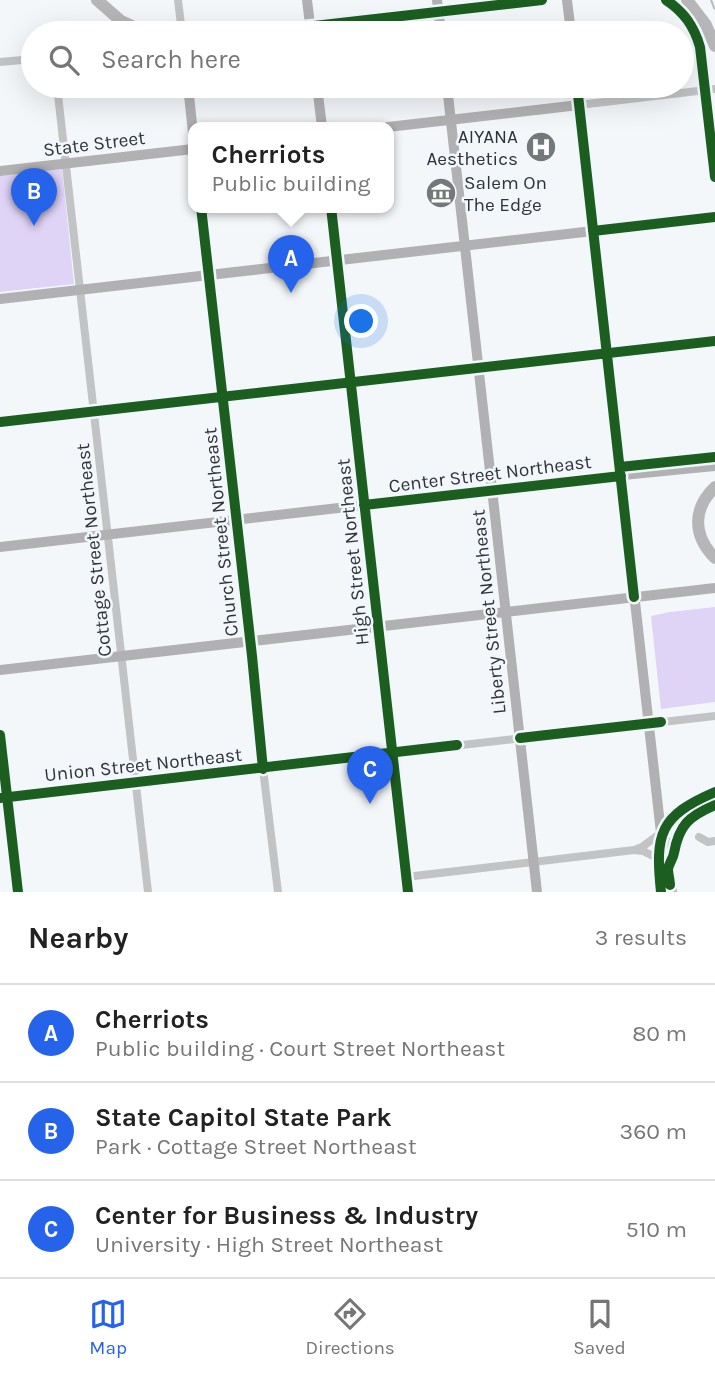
<!DOCTYPE html>
<html lang="en">
<head>
<meta charset="utf-8">
<style>
  :root { --surface:#fff; --page:#f6f6f6; --text:#222; --muted:#767676; --line:#e0e0e0; --accent:#2563eb }
  body { margin:0; font-family:Karla,sans-serif; background:var(--page); color:var(--text) }
  .you { position:absolute; left:362px; top:322px; width:24px; height:24px; margin:-18px; border:5px solid #fff; border-radius:50%; background:#1a73e8; box-shadow:0 0 0 10px #1a73e833 }
  .badge { display:grid; place-items:center; width:46px; height:46px; border-radius:50%; background:var(--accent); color:#fff; font-size:23px; font-weight:700 }
  .pin { position:absolute; translate:-50% -58px; filter:drop-shadow(0 2px 4px #0008) }
  .pin::after { content:''; position:absolute; top:37px; width:24px; height:21px; background:inherit; clip-path:polygon(0 0,100% 0,50% 100%) }
  .popup { position:absolute; left:188px; top:122px; width:206px; height:91px; box-sizing:border-box; display:grid; place-content:center; border-radius:14px; background:var(--surface); filter:drop-shadow(0 2px 5px #0005); font-size:23px; white-space:nowrap; color:var(--muted) }
  .popup b { font-size:26px; color:var(--text) }
  .popup::after { content:''; position:absolute; left:50%; top:100%; margin-left:-14px; border:14px solid transparent; border-top-color:var(--surface) }
  .list { margin:0; padding:0; list-style:none }
  h2 { display:flex; justify-content:space-between; align-items:center; height:91px; margin:0; padding:0 28px; font-size:30px }
  h2 small { font-size:23px; font-weight:400; color:var(--muted) }
  .list li { display:grid; grid-template-columns:46px 1fr auto; gap:21px; align-items:center; box-sizing:border-box; height:98px; padding:0 28px; border-top:2px solid var(--line) }
  .list b { display:block; font-size:26px; white-space:nowrap }
  .list p { margin:0; font-size:23px; white-space:nowrap; color:var(--muted) }
  .list em { font-size:23px; font-style:normal; color:var(--muted) }
  .icon { flex:none; width:38px; height:38px; fill:none; stroke:currentColor; stroke-width:2; stroke-linecap:round; stroke-linejoin:round }
  .map { position:relative; flex:none; width:715px; height:892px; overflow:hidden }
  .search { position:absolute; background:var(--surface); box-shadow:0 7px 28px #0002; left:21px; right:21px; top:21px; height:77px; display:flex; align-items:center; gap:18px; box-sizing:border-box; padding:0 24px; border-radius:38px; color:var(--muted); font-size:26px }
  .sheet { height:385px; background:var(--surface) }
  nav { display:flex; justify-content:space-around; align-items:center; box-sizing:border-box; height:98px; border-top:2px solid var(--line); background:var(--surface); font-size:19px; color:var(--muted) }
  nav a { display:grid; justify-items:center; gap:4px }
  nav .on { color:var(--accent) }
  .map>svg:first-child { display:block }
  .green { fill:#dfd3f6 }
  .lines { fill:none; stroke-linecap:round; stroke-linejoin:round }
  .minor-tunnel { stroke:#cdd0d3; stroke-width:8; stroke-dasharray:8 4; stroke-linecap:butt }
  .minor { stroke:#c2c3c4; stroke-width:8 }
  .major { stroke:#b1b1b3; stroke-width:10 }
  .highway { stroke:#b6b6b9; stroke-width:12 }
  .rail { stroke:#b8babb; stroke-width:2; stroke-dasharray:10 5; stroke-linecap:butt }
  .cycleway-casing { stroke:#f1f7fd; stroke-width:15 }
  .cycleway { stroke:#1b5e20; stroke-width:10 }
  .labels { text-anchor:middle; stroke-width:5; stroke-linejoin:round; paint-order:stroke }
  .poi-label { font-size:19px; fill:#313335; stroke:#f1f7fd; text-anchor:end }
  .street-label { font-size:19px; fill:#313335; stroke:#f1f7fd }
</style>
</head>
<body>
<div class="map">
<svg width="715" height="892" viewBox="0 0 715 892">
  <rect width="100%" height="100%" fill="#f4f7fa"/>
  <path class="green" d="M62 169 74 284 0 292V176Z
    M715 607V702L661 709 651 616 670 612Z"/>
  <g class="lines">
    <path class="minor-tunnel" d="M554 359 589 355"/>
    <path class="minor" d="M178 0 182 33
      M0 62 33 59
      M57 86 148 892
      M579 105 715 89
      M593 231 616 228
      M589 355 715 341
      M0 422 554 359
      M250 641 263 769 278 892
      M0 735 18 892
      M0 798 715 716
      M699 837 708 842 715 841
      M634 850 643 851 659 859
      M406 877 634 850 642 847 661 833"/>
    <path class="major" d="M307 0 311 33
      M437 0 441 33
      M567 0 571 33
      M188 86 193 133
      M317 86 322 127
      M447 86 537 892
      M577 86 661 833 665 839 668 868
      M388 127 579 105
      M0 171 193 149
      M201 207 250 641
      M331 207 408 892
      M616 228 715 217
      M0 299 593 231
      M0 547 633 474 715 466
      M0 670 715 588"/>
    <path class="highway" d="M97 0 121 21 147 33
      M666 0C684 12 694 26 700 47L715 177
      M687 0 706 25 715 46
      M252 33 542 0
      M715 487C692 509 693 536 715 558
      M661 892C655 834 659 816 715 792
      M671 892 668 868 674 857 677 836 687 822 698 814 715 805"/>
    <path class="rail" d="M711 0 715 10"/>
    <g class="cycleway-casing">
      <path id="cycleway" d="M666 0C684 12 694 26 700 47L715 177
        M252 33 542 0
        M577 86 634 597
        M201 207 252 656 263 769
        M331 207 408 892
        M593 231 715 217
        M0 422 715 341
        M620 467 715 457
        M364 505 621 476
        M0 735 18 892
        M520 738 661 722
        M0 798 457 745
        M670 885C670 881 668 874 668 869 669 863 673 859 674 853 679 825 689 816 715 805
        M661 892C655 834 659 816 715 792"/>
    </g>
    <use href="#cycleway" class="cycleway"/>
  </g>
  <defs>
    <g id="hospital-disc" transform="scale(1.575)"><circle r="9.5" fill="#75787a" stroke="#f1f7fd"/><path d="M-5-5h3v3.5h4V-5h3V5h-3V1.5h-4V5h-3Z" fill="#fff"/></g>
    <g id="museum-disc" transform="scale(1.575)"><circle r="9.5" fill="#75787a" stroke="#f1f7fd"/><path d="M0-6L6-3V-2H-6V-3ZM-5-1h2V3h-2ZM-1-1h2V3h-2ZM3-1h2V3H3ZM-6 4H6V6H-6Z" fill="#fff"/></g>
  </defs>
  <g fill-rule="evenodd">
    <use href="#hospital-disc" x="541" y="147"/>
    <use href="#museum-disc" x="441" y="193"/>
  </g>
  <g class="labels">
    <g class="poi-label">
      <text x="518" y="143">AIYANA<tspan x="518" dy="22">Aesthetics</tspan></text>
      <text x="464" y="189" text-anchor="start">Salem On<tspan x="464" dy="22">The Edge</tspan></text>
    </g>
    <g class="street-label">
      <text transform="translate(94 143) rotate(-7)" y="7">State Street</text>
      <text transform="translate(490 473) rotate(-7)" y="7">Center Street Northeast</text>
      <text transform="translate(220 532) rotate(-96)" y="7">Church Street Northeast</text>
      <text transform="translate(93 550) rotate(-96)" y="7">Cottage Street Northeast</text>
      <text transform="translate(352 552) rotate(-96)" y="7">High Street Northeast</text>
      <text transform="translate(488 612) rotate(-96)" y="7">Liberty Street Northeast</text>
      <text transform="translate(143 764) rotate(-6)" y="7">Union Street Northeast</text>
    </g>
  </g>
</svg>
<div class="you"></div>
<div class="pin badge" style="left:291px;top:293px">A</div>
<div class="popup"><b>Cherriots</b>Public building</div>
<div class="pin badge" style="left:34px;top:226px">B</div>
<div class="pin badge" style="left:370px;top:804px">C</div>
<div class="search"><svg class="icon" aria-label="search" viewBox="0 0 24 24"><circle cx="10" cy="10" r="6"/><path d="M15 15l6 6"/></svg>Search here</div>
</div>
<section class="sheet">
<h2>Nearby<small>3 results</small></h2>
<ul class="list">
<li><span class="badge">A</span><div><b>Cherriots</b><p>Public building · Court Street Northeast</p></div><em>80 m</em></li>
<li><span class="badge">B</span><div><b>State Capitol State Park</b><p>Park · Cottage Street Northeast</p></div><em>360 m</em></li>
<li><span class="badge">C</span><div><b>Center for Business &amp; Industry</b><p>University · High Street Northeast</p></div><em>510 m</em></li>
</ul>
</section>
<nav>
<a class="on"><svg class="icon" aria-label="map" viewBox="0 0 24 24"><path d="M3 6l6-2 6 2 6-2v14l-6 2-6-2-6 2zM9 4v14M15 6v14"/></svg>Map</a>
<a><svg class="icon" aria-label="directions" viewBox="0 0 24 24"><path d="M12 3l9 9-9 9-9-9zM9 14v-3h6M13 9l2 2-2 2"/></svg>Directions</a>
<a><svg class="icon" aria-label="saved" viewBox="0 0 24 24"><path d="M7 4h10v16l-5-4-5 4z"/></svg>Saved</a>
</nav>
</body>
</html>
